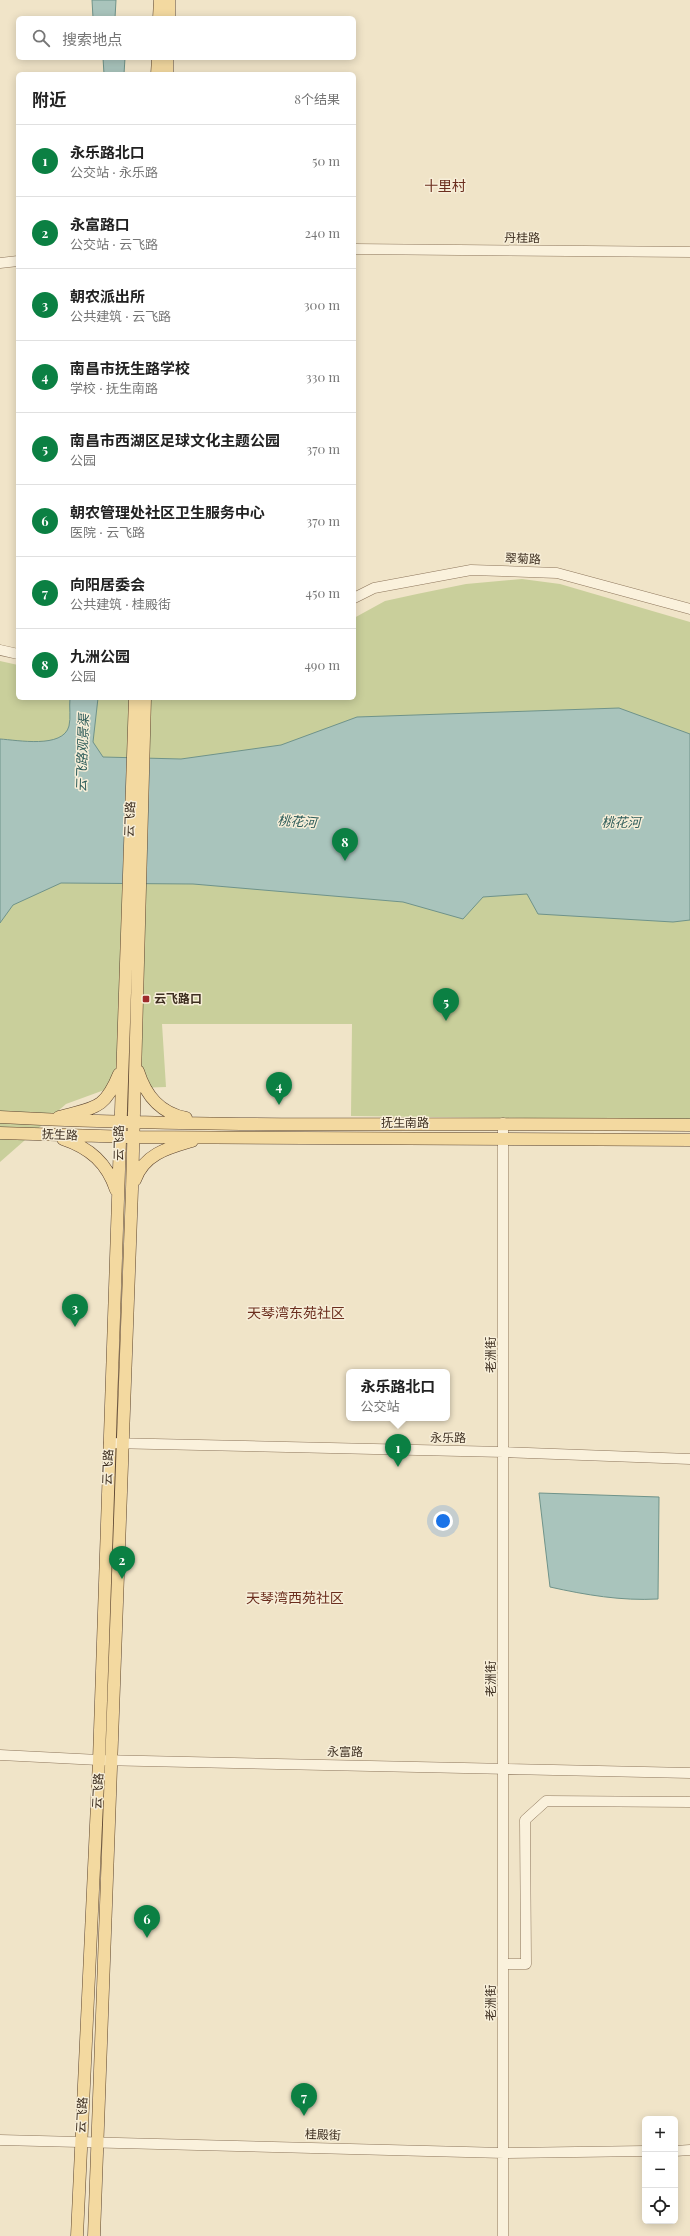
<!DOCTYPE html>
<html lang="zh">
<head>
<meta charset="utf-8">
<style>
  :root { --surface:#fff; --page:#f6f6f6; --text:#222; --muted:#767676; --line:#e0e0e0; --accent:#0b8043 }
  body { margin:0; font-family:"Playfair Display","Noto Sans SC",serif; background:var(--page); color:var(--text) }
  .controls { position:absolute; right:12px; bottom:12px; display:grid; overflow:hidden; border-radius:6px; box-shadow:0 2px 10px #0003 }
  .controls button { width:36px; height:36px; display:grid; place-items:center; padding:0; border:0; border-bottom:1px solid var(--line); background:var(--surface); color:var(--text); font:20px sans-serif }
  .you { position:absolute; left:443px; top:1521px; width:14px; height:14px; margin:-10px; border:3px solid #fff; border-radius:50%; background:#1a73e8; box-shadow:0 0 0 6px #1a73e833 }
  .badge { display:grid; place-items:center; width:26px; height:26px; border-radius:50%; background:var(--accent); color:#fff; font-size:13px; font-weight:700 }
  .pin { position:absolute; translate:-50% -33px; filter:drop-shadow(0 1px 2px #0008) }
  .pin::after { content:''; position:absolute; top:21px; width:14px; height:12px; background:inherit; clip-path:polygon(0 0,100% 0,50% 100%) }
  .popup { position:absolute; left:346px; top:1369px; width:104px; height:52px; box-sizing:border-box; display:grid; place-content:center; border-radius:6px; background:var(--surface); filter:drop-shadow(0 1px 3px #0005); font-size:13px; white-space:nowrap; color:var(--muted) }
  .popup b { font-size:15px; color:var(--text) }
  .popup::after { content:''; position:absolute; left:50%; top:100%; margin-left:-8px; border:8px solid transparent; border-top-color:var(--surface) }
  .list { margin:0; padding:0; list-style:none }
  h2 { display:flex; justify-content:space-between; align-items:center; height:52px; margin:0; padding:0 16px; font-size:17px }
  h2 small { font-size:13px; font-weight:400; color:var(--muted) }
  .list li { display:grid; grid-template-columns:26px 1fr auto; gap:12px; align-items:center; box-sizing:border-box; height:72px; padding:0 16px; border-top:1px solid var(--line) }
  .list b { display:block; font-size:15px; white-space:nowrap }
  .list p { margin:0; font-size:13px; white-space:nowrap; color:var(--muted) }
  .list em { font-size:13px; font-style:normal; color:var(--muted) }
  .icon { flex:none; width:22px; height:22px; fill:none; stroke:currentColor; stroke-width:2; stroke-linecap:round; stroke-linejoin:round }
  .map { position:relative; flex:none; width:690px; height:2236px; overflow:hidden }
  .search { position:absolute; background:var(--surface); box-shadow:0 2px 10px #0003; left:16px; top:16px; width:340px; height:44px; display:flex; align-items:center; gap:10px; box-sizing:border-box; padding:0 14px; border-radius:6px; color:var(--muted); font-size:15px }
  .panel { position:absolute; background:var(--surface); box-shadow:0 2px 10px #0003; left:16px; top:72px; width:340px; height:628px; border-radius:6px }
  .map>svg:first-child { display:block }
  .green { fill:#c9cf9b }
  .water { fill:#a9c4bc; stroke:#6f938a }
  .lines { fill:none; stroke-linecap:round; stroke-linejoin:round }
  .minor-casing { stroke:#8d765c; stroke-width:11 }
  .major-casing { stroke:#5b4430; stroke-width:13 }
  .minor { stroke:#faf1dc; stroke-width:10 }
  .major { stroke:#f3d9a0; stroke-width:12 }
  .poi-dot { fill:#9e2a2b; stroke:#f7eed8; stroke-width:1.5 }
  .labels { text-anchor:middle; stroke-width:3; stroke-linejoin:round; paint-order:stroke }
  .street-label { font-size:12px; fill:#3d2e20; stroke:#f7eed8 }
  .poi-label { font-size:12px; font-weight:bold; fill:#3d2e20; stroke:#f7eed8; text-anchor:start }
  .water-label { font-size:13px; font-style:italic; fill:#2f5d5a; stroke:#f7eed8 }
  .quarter-label { font-size:14px; fill:#6b2e1e; stroke:#f7eed8 }
</style>
</head>
<body>
<div class="map">
<svg width="690" height="2236" viewBox="0 0 690 2236">
  <rect width="100%" height="100%" fill="#f0e4c8"/>
  <path class="green" d="M522 579 560 584 690 622V1120L351 1116 352 1024H162L166 1087 107 1089 66 1104 0 1162V661L18 665V698H354V618L385 601 417 594 466 584Z"/>
  <path class="water" d="M92 0H116L115 18H93Z
    M103 58H125L124 74H104Z
    M70 698H98L93 742 103 757 181 759 281 745 357 717 619 708 690 734V920L673 922 538 914 527 894 483 897 463 919 403 902 193 884 61 883 13 905 0 923V739C17 740 63 749 69 726 71 718 69 707 70 698Z
    M539 1493 659 1497 658 1599C621 1601 586 1595 550 1587Z"/>
  <g class="lines">
    <g class="minor-casing">
      <path id="minor" d="M354 249 690 252
        M0 263 18 261
        M354 598 374 588 471 570 557 573 690 609
        M0 650 18 654
        M109 1443 504 1452 690 1459
        M0 1755 99 1760 690 1773
        M504 1964H526L525 1820 546 1801 690 1802
        M0 2140 504 2153 645 2151
        M675 2151 690 2150
        M503 2236V1123"/>
    </g>
    <g class="major-casing">
      <path id="major" d="M159 18 160 0
        M169 18V0
        M157 74 158 58
        M167 74V58
        M138 1071C146 1096 160 1113 186 1118
        M0 1117C230 1129 460 1122 690 1125
        M59 1117C94 1107 104 1111 119 1074
        M0 1133 133 1137 690 1140
        M63 1139C90 1148 107 1163 116 1190
        M135 1180C144 1154 168 1148 192 1141
        M77 2236 99 1760 135 698
        M94 2236 132 1189 145 698"/>
    </g>
    <use href="#minor" class="minor"/>
    <use href="#major" class="major"/>
  </g>
  <rect class="poi-dot" x="142" y="995" width="8" height="8" rx="2"/>
  <g class="labels">
    <g class="street-label">
      <text transform="translate(522 238) rotate(1)" y="4">丹桂路</text>
      <text transform="translate(523 559) rotate(2)" y="4">翠菊路</text>
      <text transform="translate(130 819) rotate(-88)" y="4">云飞路</text>
      <text x="405" y="1127">抚生南路</text>
      <text transform="translate(60 1135) rotate(2)" y="4">抚生路</text>
      <text transform="translate(119 1143) rotate(-89)" y="4">云飞路</text>
      <text transform="translate(491 1355) rotate(-90)" y="4">老洲街</text>
      <text transform="translate(448 1438) rotate(1)" y="4">永乐路</text>
      <text transform="translate(108 1467) rotate(-88)" y="4">云飞路</text>
      <text transform="translate(491 1679) rotate(-90)" y="4">老洲街</text>
      <text transform="translate(345 1752) rotate(1)" y="4">永富路</text>
      <text transform="translate(98 1791) rotate(-87)" y="4">云飞路</text>
      <text transform="translate(491 2003) rotate(-90)" y="4">老洲街</text>
      <text transform="translate(82 2115) rotate(-87)" y="4">云飞路</text>
      <text transform="translate(323 2135) rotate(2)" y="4">桂殿街</text>
    </g>
    <g class="poi-label">
      <text x="154" y="1003">云飞路口</text>
    </g>
    <g class="water-label">
      <text transform="translate(82 753) rotate(-88)" y="5">云飞路观景渠</text>
      <text transform="translate(297 821) rotate(4)" y="5">桃花河</text>
      <text x="621" y="827">桃花河</text>
    </g>
    <g class="quarter-label">
      <text x="445" y="191">十里村</text>
      <text x="296" y="1318">天琴湾东苑社区</text>
      <text x="295" y="1603">天琴湾西苑社区</text>
    </g>
  </g>
</svg>
<div class="controls">
<button>+</button>
<button>−</button>
<button><svg class="icon" aria-label="locate" viewBox="0 0 24 24"><circle cx="12" cy="12" r="6"/><path d="M12 2v4M12 18v4M2 12h4M18 12h4"/></svg></button>
</div>
<div class="you"></div>
<div class="pin badge" style="left:398px;top:1467px">1</div>
<div class="popup"><b>永乐路北口</b>公交站</div>
<div class="pin badge" style="left:122px;top:1579px">2</div>
<div class="pin badge" style="left:75px;top:1327px">3</div>
<div class="pin badge" style="left:279px;top:1105px">4</div>
<div class="pin badge" style="left:446px;top:1021px">5</div>
<div class="pin badge" style="left:147px;top:1938px">6</div>
<div class="pin badge" style="left:304px;top:2116px">7</div>
<div class="pin badge" style="left:345px;top:861px">8</div>
<div class="search"><svg class="icon" aria-label="search" viewBox="0 0 24 24"><circle cx="10" cy="10" r="6"/><path d="M15 15l6 6"/></svg>搜索地点</div>
<section class="panel">
<h2>附近<small>8个结果</small></h2>
<ul class="list">
<li><span class="badge">1</span><div><b>永乐路北口</b><p>公交站 · 永乐路</p></div><em>50 m</em></li>
<li><span class="badge">2</span><div><b>永富路口</b><p>公交站 · 云飞路</p></div><em>240 m</em></li>
<li><span class="badge">3</span><div><b>朝农派出所</b><p>公共建筑 · 云飞路</p></div><em>300 m</em></li>
<li><span class="badge">4</span><div><b>南昌市抚生路学校</b><p>学校 · 抚生南路</p></div><em>330 m</em></li>
<li><span class="badge">5</span><div><b>南昌市西湖区足球文化主题公园</b><p>公园</p></div><em>370 m</em></li>
<li><span class="badge">6</span><div><b>朝农管理处社区卫生服务中心</b><p>医院 · 云飞路</p></div><em>370 m</em></li>
<li><span class="badge">7</span><div><b>向阳居委会</b><p>公共建筑 · 桂殿街</p></div><em>450 m</em></li>
<li><span class="badge">8</span><div><b>九洲公园</b><p>公园</p></div><em>490 m</em></li>
</ul>
</section>
</div>
</body>
</html>
